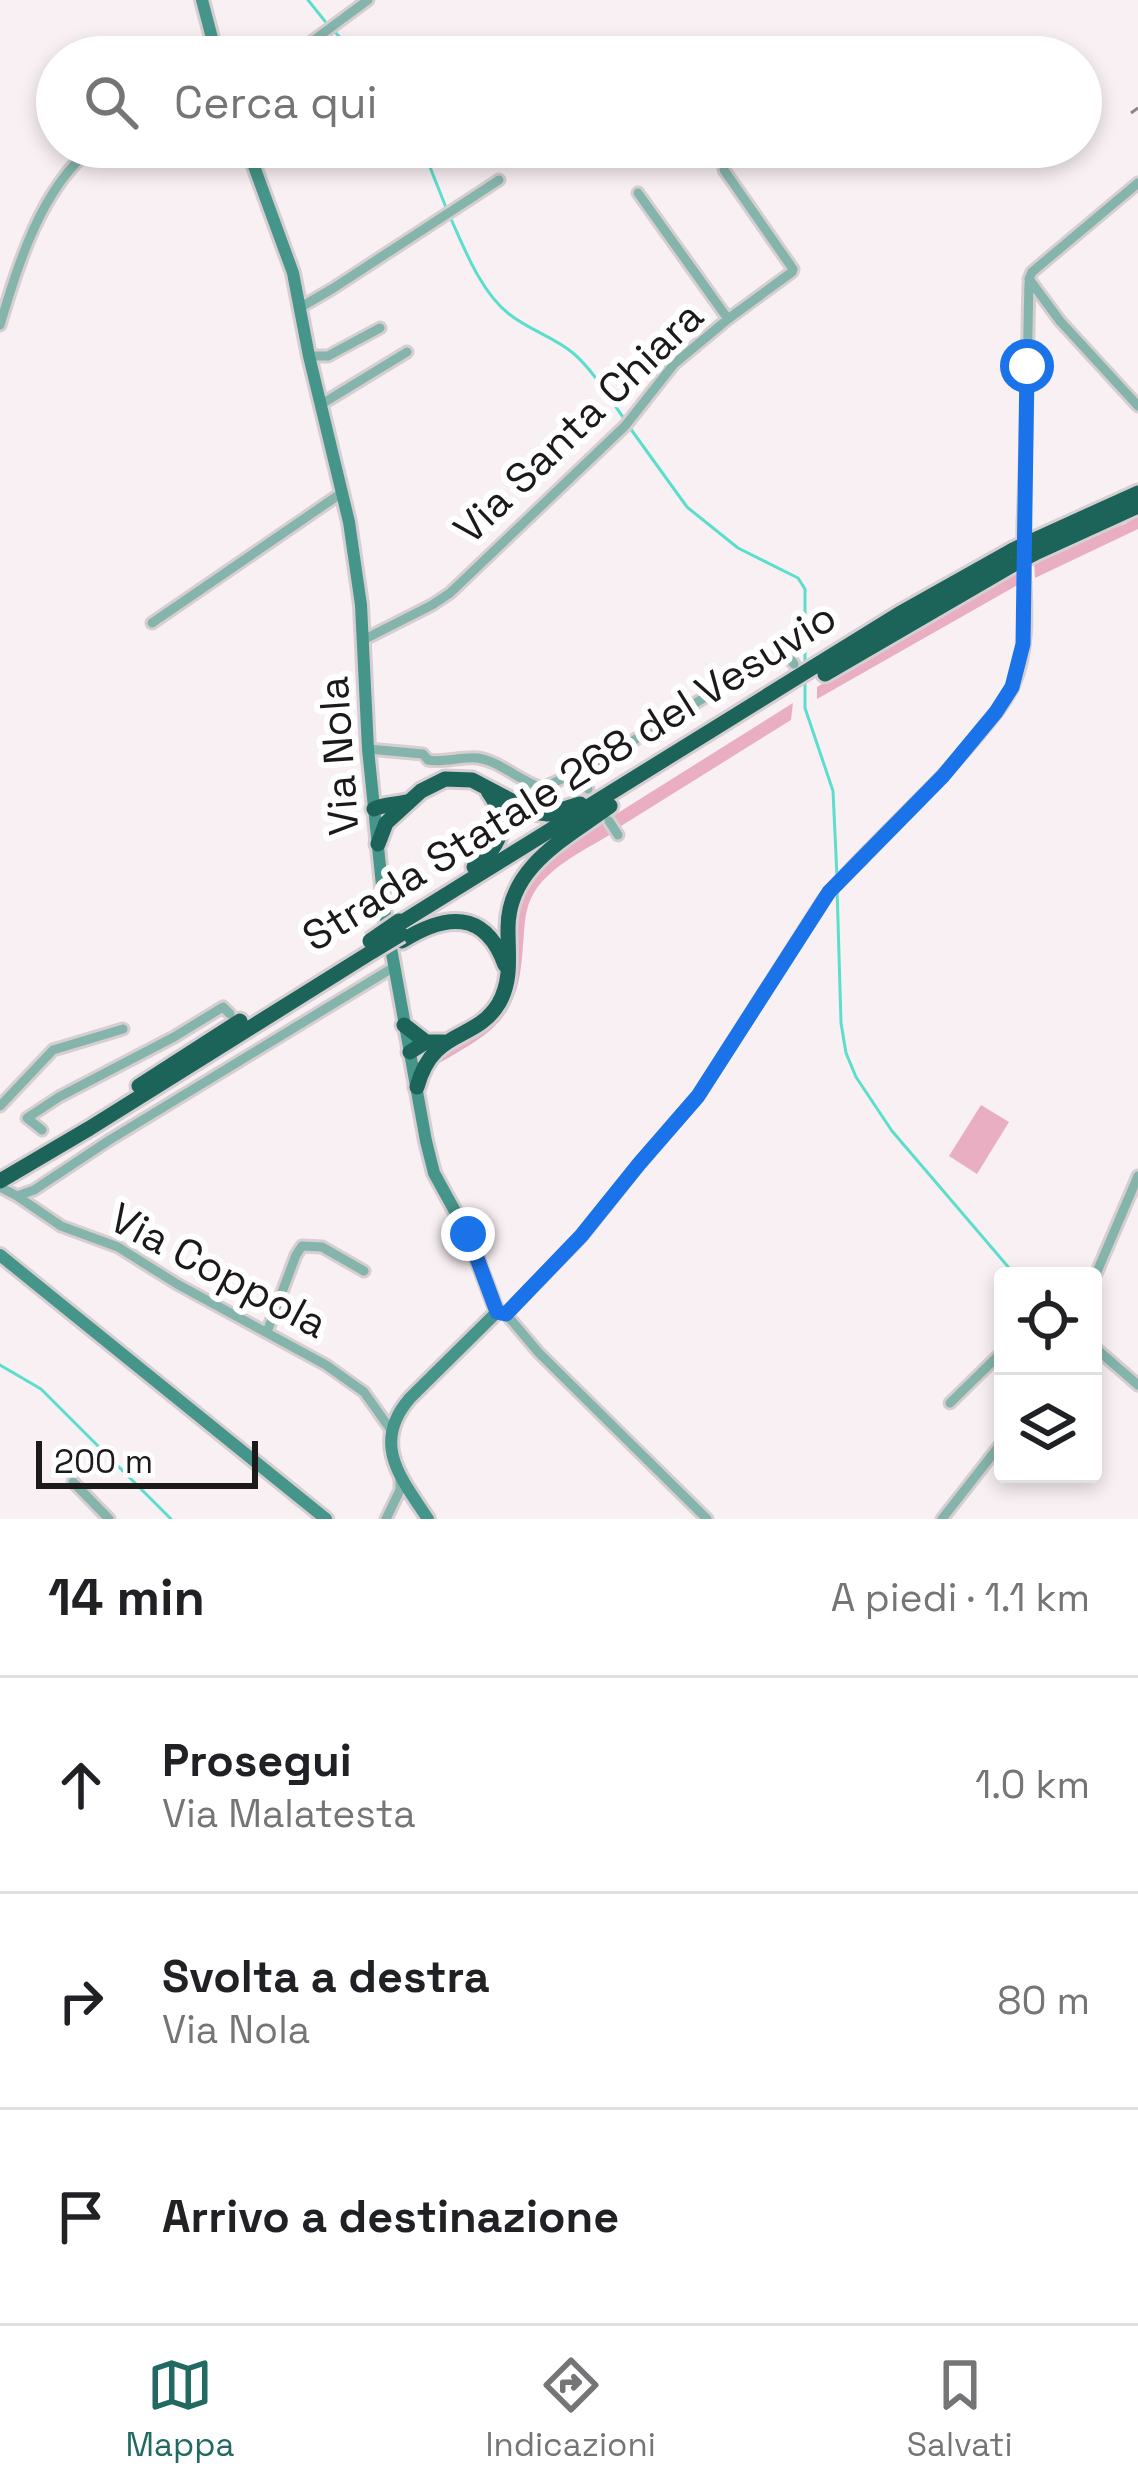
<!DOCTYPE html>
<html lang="it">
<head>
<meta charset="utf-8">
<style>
  :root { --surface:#fff; --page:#f2f2f2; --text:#202124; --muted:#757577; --line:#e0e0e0; --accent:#226a61 }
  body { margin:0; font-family:"Space Grotesk",sans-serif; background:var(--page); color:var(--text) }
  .controls { position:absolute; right:36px; bottom:36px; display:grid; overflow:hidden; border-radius:12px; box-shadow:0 6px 18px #0003 }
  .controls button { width:108px; height:108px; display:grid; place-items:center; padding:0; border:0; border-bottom:3px solid var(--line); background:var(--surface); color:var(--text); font:60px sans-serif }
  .scale { position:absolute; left:36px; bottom:30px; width:222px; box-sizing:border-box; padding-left:12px; border:6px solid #1c191a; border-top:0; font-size:33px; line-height:42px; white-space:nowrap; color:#1c191a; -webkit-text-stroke:9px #fff; paint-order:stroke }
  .stop { position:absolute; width:36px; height:36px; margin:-27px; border:9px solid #1a73e8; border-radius:50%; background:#fff }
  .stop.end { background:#1a73e8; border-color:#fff; box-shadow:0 3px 12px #0008 }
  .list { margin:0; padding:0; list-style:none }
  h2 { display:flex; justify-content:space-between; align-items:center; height:156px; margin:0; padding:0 48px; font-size:51px }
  h2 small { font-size:39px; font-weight:400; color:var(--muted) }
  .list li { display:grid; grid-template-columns:78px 1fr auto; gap:36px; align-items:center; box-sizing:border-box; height:216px; padding:0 48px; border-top:3px solid var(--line) }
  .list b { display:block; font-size:45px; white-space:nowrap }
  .list p { margin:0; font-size:39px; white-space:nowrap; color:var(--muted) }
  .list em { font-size:39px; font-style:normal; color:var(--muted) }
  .icon { flex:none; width:66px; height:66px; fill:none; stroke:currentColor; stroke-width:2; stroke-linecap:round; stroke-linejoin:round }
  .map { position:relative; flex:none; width:1138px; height:1519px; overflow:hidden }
  .search { position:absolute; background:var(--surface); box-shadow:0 6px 18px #0003; left:36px; right:36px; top:36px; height:132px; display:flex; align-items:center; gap:30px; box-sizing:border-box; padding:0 42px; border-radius:66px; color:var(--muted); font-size:45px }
  .sheet { height:804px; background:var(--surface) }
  nav { display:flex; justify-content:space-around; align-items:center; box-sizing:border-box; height:168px; border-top:3px solid var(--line); background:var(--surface); font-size:33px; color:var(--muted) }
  nav a { display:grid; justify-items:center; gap:6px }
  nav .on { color:var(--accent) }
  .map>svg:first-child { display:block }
  .green { fill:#e9aec1 }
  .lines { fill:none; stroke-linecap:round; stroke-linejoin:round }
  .stream { stroke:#5cdecc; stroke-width:3 }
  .street-casing { stroke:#d6ced0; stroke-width:15 }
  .secondary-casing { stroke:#d6ced0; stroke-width:18 }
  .highway-casing { stroke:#d6ced0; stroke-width:21 }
  .street { stroke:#84b4ac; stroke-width:9 }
  .secondary { stroke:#46958a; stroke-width:12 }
  .highway { stroke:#1c635a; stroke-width:15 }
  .rail { stroke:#8b8587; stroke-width:3; stroke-dasharray:15 15; stroke-linecap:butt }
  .highway-bridge-casing { stroke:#d6ced0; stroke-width:21; stroke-linecap:butt }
  .highway-bridge { stroke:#1c635a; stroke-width:15 }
  .route { stroke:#1a73e8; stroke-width:15 }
  .labels { text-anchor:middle; stroke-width:12; stroke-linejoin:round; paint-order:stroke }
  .street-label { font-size:42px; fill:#1c191a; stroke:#fff }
</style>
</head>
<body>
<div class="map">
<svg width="1138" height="1519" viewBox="0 0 1138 1519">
  <rect width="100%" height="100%" fill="#f9f0f3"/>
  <path class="green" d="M1138 516V529L1035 578 1034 562 1079 540 1125 524Z
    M1023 567V582L817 699V687L922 623Z
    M793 703 791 720 621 826 613 816Z
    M603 823 611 834C585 850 552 865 535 891 524 908 525 925 523 945 519 1020 495 1031 434 1066L435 1056 496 1018C501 986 507 902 527 879 547 855 576 839 603 823Z
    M981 1105 1009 1122 977 1174 949 1156Z"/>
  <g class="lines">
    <path class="stream" d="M308 0 328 25
      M335 32 358 57
      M422 147 447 210
      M451 219C465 250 481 292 509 314 529 330 554 337 573 353 594 371 609 398 625 420
      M630 428 687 507 738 548 798 578 805 589V666
      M805 682V708L833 791 837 877
      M837 887 841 1023 846 1053 856 1077 892 1131 1016 1276
      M0 1365 41 1389 171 1519"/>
    <g class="street-casing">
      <path id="street" d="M291 57 368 0
        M1138 183 1032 272 1029 279 1060 321 1138 406
        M638 193 728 319
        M301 307 332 289 499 180
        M0 325C18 265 41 188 93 147
        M309 356H328L380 328
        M320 405 407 352
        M152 623 343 492
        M363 640 432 605 450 593 625 426 674 364 728 319 792 272 793 269 724 170
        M368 749 423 754 428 760C445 763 462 756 478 758 502 762 520 782 543 788L603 759 773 656C783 654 788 655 794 664
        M575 774 588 789
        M609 821 618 835
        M0 1106 53 1050 123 1029
        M42 1130 27 1118 59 1097 174 1037 223 1007 230 1014
        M0 1187 17 1196 61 1226 118 1247 177 1284 326 1365 364 1392 391 1430
        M17 1196 34 1190 108 1141 394 967
        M1093 1281 1138 1176
        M497 1312 506 1314 582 1236 639 1164 698 1096 823 900C870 843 928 796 975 739 988 723 1004 706 1013 687 1036 637 1021 575 1023 522 1027 443 1027 363 1029 283
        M506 1314 539 1353 707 1519
        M267 1332 296 1255 302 1246 322 1247 364 1271
        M1093 1346 1138 1385
        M950 1403 998 1356 1003 1355
        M73 1482 109 1519
        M386 1519 400 1490V1480
        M942 1519 1003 1441"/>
    </g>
    <g class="secondary-casing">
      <path id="secondary" d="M202 0 217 57
        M247 147 293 273 309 356 349 522 361 605 368 749 385 915 426 1141 434 1173 468 1235 497 1312 410 1398C371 1443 400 1477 428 1519
        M0 1255 326 1519"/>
    </g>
    <g class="highway-casing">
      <path id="highway" d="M1032 541 1138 493
        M1033 554 1138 506
        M825 674 1014 564
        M374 809C385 804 395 805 406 802
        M378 844 386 823 421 791 445 779 472 780 533 812 548 814 580 804
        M474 867C503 845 510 821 488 791
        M399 924 899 614 1013 550
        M402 941C445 914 485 909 505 965
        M404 1025 426 1042
        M410 1052 426 1042H444
        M139 1086 240 1021
        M417 1087C433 1027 475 1043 499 1003 512 980 508 956 508 930 507 867 565 839 610 806
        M0 1181 90 1128 373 951"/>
    </g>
    <use href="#street" class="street"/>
    <use href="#secondary" class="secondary"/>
    <use href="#highway" class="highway"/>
    <path class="rail" d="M1131 113 1138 108"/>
    <g class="highway-bridge-casing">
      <path id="highway-bridge" d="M1013 550 1032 541
        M1014 564 1033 554
        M370 941 399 921
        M373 951 401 934"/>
    </g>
    <use href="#highway-bridge" class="highway-bridge"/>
  </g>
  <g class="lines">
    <path class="route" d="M468 1234 497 1312 506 1314 581 1236 639 1164 698 1096 829 892 943 776 996 712 1012 687 1023 644 1027 366"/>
  </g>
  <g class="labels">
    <g class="street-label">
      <text transform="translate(578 422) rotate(-44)" y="15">Via Santa Chiara</text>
      <text transform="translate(338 756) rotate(-94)" y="15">Via Nola</text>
      <text transform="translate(569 776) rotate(-32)" y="15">Strada Statale 268 del Vesuvio</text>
      <text transform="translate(219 1270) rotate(28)" y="15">Via Coppola</text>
    </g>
  </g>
</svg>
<div class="controls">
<button><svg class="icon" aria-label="locate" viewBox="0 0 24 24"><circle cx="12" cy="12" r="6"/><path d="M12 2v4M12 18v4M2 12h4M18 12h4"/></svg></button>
<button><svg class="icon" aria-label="layers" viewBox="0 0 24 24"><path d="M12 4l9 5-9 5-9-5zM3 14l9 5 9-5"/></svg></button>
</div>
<div class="scale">200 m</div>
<div class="stop" style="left:1027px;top:366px"></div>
<div class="stop end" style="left:468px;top:1234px"></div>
<div class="search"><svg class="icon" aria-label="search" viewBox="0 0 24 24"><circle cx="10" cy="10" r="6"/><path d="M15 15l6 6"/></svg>Cerca qui</div>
</div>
<section class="sheet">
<h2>14 min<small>A piedi · 1.1 km</small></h2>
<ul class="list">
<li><svg class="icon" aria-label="ahead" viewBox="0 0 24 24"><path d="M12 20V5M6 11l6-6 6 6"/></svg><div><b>Prosegui</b><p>Via Malatesta</p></div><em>1.0 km</em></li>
<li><svg class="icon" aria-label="right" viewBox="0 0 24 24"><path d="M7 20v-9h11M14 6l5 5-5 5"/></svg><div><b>Svolta a destra</b><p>Via Nola</p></div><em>80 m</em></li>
<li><svg class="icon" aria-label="arrive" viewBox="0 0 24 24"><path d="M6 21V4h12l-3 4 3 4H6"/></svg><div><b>Arrivo a destinazione</b></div></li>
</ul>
</section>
<nav>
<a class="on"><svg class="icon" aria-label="map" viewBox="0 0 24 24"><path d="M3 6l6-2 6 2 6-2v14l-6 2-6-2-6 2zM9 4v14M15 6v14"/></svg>Mappa</a>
<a><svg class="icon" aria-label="directions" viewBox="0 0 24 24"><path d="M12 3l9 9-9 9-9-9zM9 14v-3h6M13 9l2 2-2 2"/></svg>Indicazioni</a>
<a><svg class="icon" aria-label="saved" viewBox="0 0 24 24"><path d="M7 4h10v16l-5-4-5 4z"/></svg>Salvati</a>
</nav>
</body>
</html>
